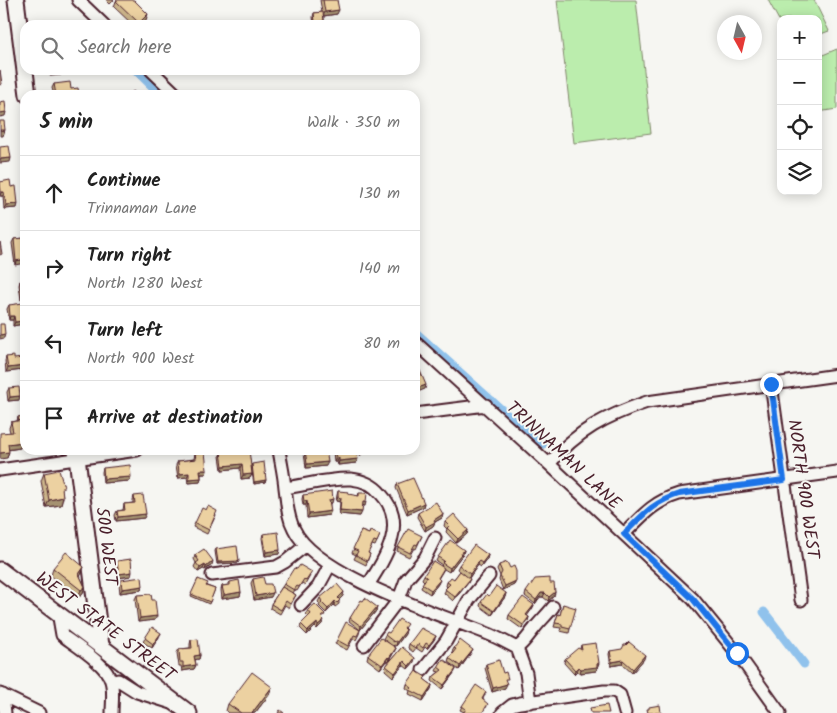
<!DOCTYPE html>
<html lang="en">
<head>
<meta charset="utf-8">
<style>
  :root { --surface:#fff; --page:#f2f2f2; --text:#222; --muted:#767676; --line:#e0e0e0 }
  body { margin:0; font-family:Kalam,sans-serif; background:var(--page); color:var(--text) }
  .controls { position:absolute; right:15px; top:15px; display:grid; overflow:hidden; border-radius:10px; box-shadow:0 2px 12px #0003 }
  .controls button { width:45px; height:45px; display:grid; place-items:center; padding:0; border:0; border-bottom:1px solid var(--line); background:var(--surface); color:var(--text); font:25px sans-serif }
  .compass { position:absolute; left:717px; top:15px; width:45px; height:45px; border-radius:50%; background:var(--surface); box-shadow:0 2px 12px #0003; rotate:172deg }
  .stop { position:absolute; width:15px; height:15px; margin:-11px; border:4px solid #1a73e8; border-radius:50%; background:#fff }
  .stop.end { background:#1a73e8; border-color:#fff; box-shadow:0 1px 5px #0008 }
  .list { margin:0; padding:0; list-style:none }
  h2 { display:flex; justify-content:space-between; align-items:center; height:65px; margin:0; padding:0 20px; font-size:21px }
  h2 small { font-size:16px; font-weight:400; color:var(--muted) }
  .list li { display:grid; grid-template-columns:32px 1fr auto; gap:15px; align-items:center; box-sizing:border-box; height:75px; padding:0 20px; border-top:1px solid var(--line) }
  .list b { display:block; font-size:19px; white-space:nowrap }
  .list p { margin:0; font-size:16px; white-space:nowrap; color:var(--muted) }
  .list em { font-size:16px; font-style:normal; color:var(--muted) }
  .icon { flex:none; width:28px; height:28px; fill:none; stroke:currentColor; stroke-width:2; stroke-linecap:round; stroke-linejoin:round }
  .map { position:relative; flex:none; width:837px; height:713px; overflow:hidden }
  .search { position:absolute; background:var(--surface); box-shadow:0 2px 12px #0003; left:20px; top:20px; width:400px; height:55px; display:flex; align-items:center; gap:12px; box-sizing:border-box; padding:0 18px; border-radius:15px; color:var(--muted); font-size:19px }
  .panel { position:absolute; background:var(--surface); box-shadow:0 2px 12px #0003; left:20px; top:90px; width:400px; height:365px; border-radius:15px }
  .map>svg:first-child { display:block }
  .green { fill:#bbedad; stroke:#82866c }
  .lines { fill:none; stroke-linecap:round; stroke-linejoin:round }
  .canal { stroke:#90c2ec; stroke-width:9 }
  .minor-casing { stroke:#4a1f2b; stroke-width:15 }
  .major-casing { stroke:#4a1f2b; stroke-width:19 }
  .minor { stroke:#f6f6f2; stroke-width:11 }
  .major { stroke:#f6f6f2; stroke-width:15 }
  .wall { fill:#cbb48a; stroke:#4a1f2b }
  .shaded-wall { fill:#a59271; stroke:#4a1f2b }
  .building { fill:#ecd1a1; stroke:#4a1f2b }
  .route { stroke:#1a73e8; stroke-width:6 }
  .labels { text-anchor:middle; stroke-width:4; stroke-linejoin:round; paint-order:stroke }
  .street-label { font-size:18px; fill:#4a1f2b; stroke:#f6f6f2 }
</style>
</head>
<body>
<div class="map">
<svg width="837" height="713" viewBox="0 0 837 713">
  <rect width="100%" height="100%" fill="#f6f6f2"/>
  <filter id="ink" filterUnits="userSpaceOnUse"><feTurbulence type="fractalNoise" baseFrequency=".02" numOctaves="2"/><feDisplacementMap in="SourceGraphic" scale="10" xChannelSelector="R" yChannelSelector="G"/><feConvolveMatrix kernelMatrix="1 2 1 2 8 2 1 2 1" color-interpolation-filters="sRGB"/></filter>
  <g filter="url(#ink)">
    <path class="green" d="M557 0H636L651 133 574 143Z
      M768 0H814L829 31 818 35V19H781V24Z
      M837 49V109L818 112V57Z"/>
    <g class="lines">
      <path class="canal" d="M136 70 160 94
        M415 332 525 431 543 444
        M764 612 804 664"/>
      <g class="minor-casing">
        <path id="minor" d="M78 0 104 25
          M151 70 177 95
          M415 342 549 464 693 599 737 653 780 713
          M771 384 801 600
          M415 414 486 405
          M279 450C281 463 284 475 285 488 287 502 287 516 294 529 315 575 439 614 486 633 497 637 507 643 517 648
          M549 464C578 430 606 416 647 402L837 375
          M0 470 137 450
          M285 488C306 485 329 478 351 479 362 480 374 485 381 494 408 523 386 557 368 585
          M624 534C642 516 653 502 679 494L837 472
          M212 575 276 567 285 562 305 546
          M301 605 318 587 330 565
          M58 612 62 635C75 645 107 664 111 681 114 690 112 703 112 713
          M364 645 399 599 406 580 425 558 435 538
          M517 648 526 673 530 702
          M517 648C525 642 528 636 534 629 540 621 547 615 553 607
          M423 670 446 641 469 600 489 576
          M112 682 118 680 137 692 172 703
          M0 694 39 713
          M3 695 5 713
          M502 713 512 705 520 703 604 691H614L620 695 625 713"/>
      </g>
      <g class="major-casing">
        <path id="major" d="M16 0 28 95
          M76 450 101 646
          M0 570 189 713"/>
      </g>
      <use href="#minor" class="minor"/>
      <use href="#major" class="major"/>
    </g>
    <path class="wall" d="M106 0H114L110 4Z
      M320 0H337V14L324 16V21L323 25H314L313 17 314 13 322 12Z
      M116 1 146 20 141 25H133L114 7Z
      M54 84 71 89 79 95H54L52 88Z
      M0 182 11 187 17 208 4 209 3 196H0Z
      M25 238 15 265 12 243 14 239Z
      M20 281 25 299 21 300 19 285Z
      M9 305 25 309V320H24L23 324 13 326V320H9L7 309Z
      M24 347H25L24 367 23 351Z
      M6 357 14 359 24 366 23 370 6 372 5 361Z
      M9 388 19 400 8 401 7 392Z
      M25 416V425H23L22 436H21L20 448 8 450 7 458 10 432 9 428 11 422 17 421 18 417Z
      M234 450 252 474 250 478 241 479 240 468 222 470 220 456 221 452Z
      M305 450 326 466 306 468 304 453Z
      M333 450H362L361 455H357L356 463 338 465 337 462H334Z
      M195 453 207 470 206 474H201V478L200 482 188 483 187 477 178 478 176 465 178 461 194 459Z
      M252 464 266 480 265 482 254 484 251 466Z
      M103 468 129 481 103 483 102 472Z
      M44 473 62 491 63 497 61 505 46 507 41 481Z
      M397 484 424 503 423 507 407 514 396 488Z
      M338 491 348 494 358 496 359 493 365 506H362L360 516 339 514 340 502 336 501 337 495Z
      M303 495 332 503H330L329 515 307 518 306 505H303L302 499Z
      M134 496 144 518 116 521 115 515 117 511 123 510 124 504 133 503V500Z
      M418 513 443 514 442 518 435 522 433 526 425 531 417 517Z
      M216 515 207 534 193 527 195 523Z
      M445 522 468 530 467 534 456 543 446 532 447 529 444 526Z
      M361 531 369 534 380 535 375 546 372 545 368 553 370 554 366 565 354 559 356 555 352 553Z
      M263 534 279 554 265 556 262 538Z
      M422 536 416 549 414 548 409 557 397 551 398 547Z
      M216 549 239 561 238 563 217 564 215 551Z
      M464 550 463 554 449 572 444 569 438 579V584L430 594 421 588 424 581 422 579 424 575 441 566 442 565 436 561 438 557Z
      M195 555 212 565 205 570 203 569 198 572 194 567 196 563 194 559Z
      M488 555 487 559 481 567 478 565 469 578 468 583 453 601 444 593 447 587 446 586 447 582 454 579 460 571 457 569 459 565Z
      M117 561 131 576 118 578 116 565Z
      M499 565 510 568 516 581 514 585 503 590 499 580 500 576 497 569Z
      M53 568 81 575 80 576 85 587 82 595 78 597 51 576Z
      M310 576 305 585 302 583 297 591 295 590 293 593 296 595 289 608 285 605 280 614 270 608 271 604 282 587 284 584Z
      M198 579 207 586 215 589 209 604 191 596Z
      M253 579 265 584 271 597 254 600 251 583Z
      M121 580 143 586 141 590 120 593 119 584Z
      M230 582 241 592 240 596 222 599 221 590 222 586 228 585Z
      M550 583 555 592 554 596 548 601 543 597H540L535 604 525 596 526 592Z
      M506 593 505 597 492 615 480 606 481 602 489 596Z
      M137 595 155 620 138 622 135 599Z
      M343 596 339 599V604L335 607 334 605 326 613 319 606 320 604 318 602 320 598Z
      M363 601 377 607 376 611 360 630 359 634 356 640 353 639 347 650 335 644 337 640 359 629 349 621 350 618Z
      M563 604 570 629 569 633 560 631 561 628 554 627 558 614 560 615Z
      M534 605 532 609 527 615 529 617 528 621 522 629 508 619 509 615Z
      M308 610 325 614 322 619V624L317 629 315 627 307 635 300 628 301 624 309 617 306 614Z
      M405 628V634L396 646 394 645 393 646 396 648 394 652 388 662 386 661 380 669 367 659 368 655 390 644 383 639 385 635Z
      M436 636 434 640 427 649 425 647 422 652 416 648 413 652 408 648 409 644Z
      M159 637 152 648 143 642 145 638Z
      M191 640 200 655 199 659H195L196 665 194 669 182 671 181 666H179L177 653 179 649 190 648V644Z
      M581 645 598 667 596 671 580 673 577 671 574 674 564 663 565 659 580 649Z
      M402 647 414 662 408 669 403 665 393 677 385 670 386 666Z
      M454 648 473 650 471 653 459 670 448 662 449 658 454 653 452 652Z
      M610 651 644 659 632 673 622 664 611 666 609 654Z
      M486 664 505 688 492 692 485 668Z
      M438 667 456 669 454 673 442 689 432 681 433 677 439 672 436 671Z
      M425 680 432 685 431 689 423 701 409 694 410 691 406 688 407 684Z
      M272 687 269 695 255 713H228L226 711 228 704Z
      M486 692 483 699 487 707 464 712 460 710 462 706Z"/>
    <path class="shaded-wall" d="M339 10 337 14 323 16 325 12Z
      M148 14 146 20 141 25H138L139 23Z
      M324 21 323 25H314L315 22Z
      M62 71 61 75 50 76 51 72Z
      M6 112 5 116 0 117V113Z
      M0 130H5L3 136H0Z
      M11 158 10 162 0 163V159Z
      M1 192H4L3 196H0Z
      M18 204 17 208 4 209 6 205Z
      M25 259V263L15 265 16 261Z
      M22 296H25V299L21 300Z
      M10 316H14L13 320H9Z
      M24 321 23 324 13 326 15 322Z
      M5 334 4 338 0 339V335Z
      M24 366 23 370 6 372 8 368Z
      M426 385 425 389 415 393V389Z
      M20 396 19 400 8 401 10 397Z
      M24 430 22 436H18L20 431Z
      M22 442 20 448 6 450 8 444Z
      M363 451 361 455H355L356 452Z
      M9 452 7 458 0 459V453Z
      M336 458H339L337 462H334Z
      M358 459 356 463 338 465 339 461Z
      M328 462 326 466 306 468 307 464Z
      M242 464 240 468 222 470 223 466Z
      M200 470H207L206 474H199Z
      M189 473 187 477 178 478 179 474Z
      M252 474 250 478 241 479 243 475Z
      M131 477 129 481 103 483 104 479Z
      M201 478 200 482 188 483 189 479Z
      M266 480 265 482 254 484V482Z
      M63 497 61 505 46 507 49 500Z
      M338 497 341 498 340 502 336 501Z
      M333 499 332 503H328L329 500Z
      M304 501H307L306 505H303Z
      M363 502H366L365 506 361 505Z
      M424 503 423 507 407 514 408 510Z
      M340 510 362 512 360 516 339 514Z
      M331 511 329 515 307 518 309 514Z
      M146 514 144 518 116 521 118 517Z
      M443 514 442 518 435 522 433 526 425 531 426 527 434 520Z
      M468 530 467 534 456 543 458 539Z
      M280 550 279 554 265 556 266 552Z
      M464 550 463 554 449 572 450 568Z
      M488 555 487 559 481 567 482 563Z
      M213 561 212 565 205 570 206 567Z
      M239 561 238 563 217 564 218 562Z
      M479 561 478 565 469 578 470 574Z
      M205 565 203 569 198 572 200 568Z
      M84 567 81 575 76 582 79 574Z
      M132 572 131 576 118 578 119 574Z
      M470 579 468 583 453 601 455 597Z
      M440 580 438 584 430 594 431 590Z
      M516 581 514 585 503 590 505 586Z
      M143 586 141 590 120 593 122 589Z
      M85 587 82 595 78 597 81 590Z
      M241 592 240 596 222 599 224 595Z
      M344 592 343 596 337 602 338 598Z
      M555 592 554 596 548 601 549 597Z
      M273 593 271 597 254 600 256 596Z
      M506 593 505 597 492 615 494 611Z
      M541 593H545L543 597H540L535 604 536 600Z
      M335 601 334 605 326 613 328 609Z
      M534 605 532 609 525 619 526 615Z
      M377 607 376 611 360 630 361 626Z
      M157 616 155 620 138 622 140 618Z
      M529 617 528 621 522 629 523 625Z
      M324 620 322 624 317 629 318 625Z
      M317 623 315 627 307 635 308 631Z
      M406 630 405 634 396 646 397 642Z
      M161 633 159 637 152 648 153 644Z
      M436 636 434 640 427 649 429 645Z
      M396 648 394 652 388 662 389 658Z
      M473 650 471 653 459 670 460 666Z
      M200 655 199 659 193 660 194 656Z
      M645 655 644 659 632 673 633 669Z
      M388 657 386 661 380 669 382 665Z
      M415 658 414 662 408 669 409 666Z
      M623 660 622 664 611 666 612 662Z
      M404 661 403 665 393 677 395 673Z
      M599 663 596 671 580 673 581 669Z
      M196 665 194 669 182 671 183 667Z
      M579 667 577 671 574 674 575 670Z
      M456 669 454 673 442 689 444 685Z
      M507 684 505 688 492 692 493 688Z
      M432 685 431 689 423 701 424 697Z
      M272 687 269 695 255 713H252Z"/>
    <path class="building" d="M117 0H134L148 14 139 23 116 1Z
      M323 0H337L339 10 325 12Z
      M323 12 324 21 315 22 314 13Z
      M0 70 2 84 0 85Z
      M51 70H62V71L51 72Z
      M70 82 71 89 78 88 79 95H67V93L56 95 54 84Z
      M133 91 138 95H129Z
      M5 101 6 112 0 113V102Z
      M0 121H4L5 130H0Z
      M9 146 11 158 0 159V147Z
      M10 180 11 187 16 186 18 204 6 205 4 192H1L0 182Z
      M25 238V259L16 261 14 239Z
      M0 242 2 254 0 255Z
      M25 280V296H22L20 281Z
      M23 303 24 309H25V316H24V321L15 322 14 316H10L9 305Z
      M0 324H4L5 334 0 335Z
      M14 356V359L23 358 24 366 8 368 6 357Z
      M418 366 426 385 415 389V367Z
      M19 387 20 396 10 397 9 388Z
      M25 416V421H23V420L19 421 18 417Z
      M23 420 24 430 20 431 22 442 8 444 9 452 0 453V433L13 432 11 422Z
      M234 450H249L252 474 243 475 242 464 223 466 221 452Z
      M305 450H326L328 462 307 464Z
      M335 450H362L363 451 356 452 358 459 339 461V458H336Z
      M205 452 207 470H200L201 478 189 479V473L179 474 178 461 196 459 195 453Z
      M264 462 266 480 254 482 252 464Z
      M130 465 131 477 104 479 103 468Z
      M59 470 64 487H62L63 497 49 500 44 473Z
      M413 478 424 503 408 510 397 484Z
      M332 491 333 499 329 500 331 511 309 514 307 501H304L303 495Z
      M338 491 349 492 348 494 359 496V493H367L366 502H363L362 512 340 510 341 498 338 497Z
      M143 495 146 514 118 517 117 511 125 510 124 504 135 503 134 496Z
      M436 502 443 514 434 520 435 522 426 527 418 513Z
      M208 506 217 511 209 530 195 523 202 508 206 510Z
      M454 514 468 530 458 539 447 528 449 526 445 522Z
      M408 529 422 536 417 545 415 544 410 553 398 547Z
      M361 531 369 534 370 531 380 535 377 542 374 541 368 553 370 554 367 561 356 555 358 551 353 549Z
      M278 532 280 550 266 552 263 534Z
      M450 540 464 550 450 568 442 563 444 561 438 557Z
      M474 545 488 555 482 563 479 561 470 574 459 565Z
      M237 546 239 561 218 562 216 549Z
      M204 549 213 561 206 567 205 565 200 568 196 563 199 561 195 555Z
      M66 552 84 567 79 574 85 587 81 590 53 568Z
      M131 559 132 572 119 574 117 561Z
      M433 561 444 568 438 578 440 580 431 590 422 584 427 577 424 575Z
      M507 562 510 568 514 566 516 571V581L505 586 500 576 502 572 499 565Z
      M300 565 312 572 306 581 304 579 299 587 297 586 294 590 284 584 294 568 297 569Z
      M460 571 470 579 455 597 445 589 450 584 447 582 451 577 454 579Z
      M142 577 143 586 122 589 121 580Z
      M263 577 265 584H271L273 593 256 596 253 579Z
      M550 578V583H554L555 592 549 597 545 593H541L536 600 526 592 535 579Z
      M198 579 208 583 206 586 215 589 210 602 191 594Z
      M239 580 241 592 224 595 222 586 230 585V582Z
      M337 584 344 592 338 598 340 600 337 603 335 601 328 609 321 602 322 601 320 598Z
      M496 586 506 593 494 611 481 602 487 594 489 596Z
      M282 587 296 595 290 604 286 601 281 610 271 604Z
      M151 594 152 600H155L157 616 140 618 137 595Z
      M523 597 534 605 526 615 529 617 523 625 509 615Z
      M365 598 377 607 361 626 350 618 361 600 363 601Z
      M315 604 325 614 321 617 324 620 318 625 317 623 308 631 301 624 311 614 308 610Z
      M563 604 576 608 570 629 562 627V624L555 623 558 614 560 615Z
      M399 619 407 624 404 628 406 630 397 642 395 641 394 642 385 635 387 632 389 633Z
      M346 622 360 630 357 636 354 635 348 646 337 640Z
      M152 627 161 633 153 644 145 638Z
      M421 628 436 636 429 645 426 643 423 648 418 644 415 648 409 644Z
      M381 638 396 648 389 658 388 657 382 665 368 655Z
      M198 639 200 655 194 656 196 665 183 667V662H180L179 649 192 648 191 640Z
      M460 640 473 650 460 666 449 658 456 649 454 648Z
      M629 642 645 655 633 669 623 660 612 662 610 651 622 649 624 645H626Z
      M596 643 599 663 597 664V667L581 669 579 667 575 670 565 659 578 648 582 650 581 645Z
      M402 647 415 658 409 666 404 661 395 673 386 666Z
      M443 659 456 669 444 685 433 677 442 670 438 667Z
      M499 660 503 673 506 672 508 679H505L507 684 493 688 486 664Z
      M416 671 426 677 424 679 432 685 424 697 410 690 412 688 407 684Z
      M252 672 272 687 252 713H241L228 704Z
      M476 685 486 692 482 699 488 704 482 713H463L466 709 462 706Z
      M607 705 609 713H591L590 708Z
      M660 705 661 713H648L647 709H649V707Z
      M280 710 284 713H278Z"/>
  </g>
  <g class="lines" filter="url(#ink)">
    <path class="route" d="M737 653 693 599 624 534C642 516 653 502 679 494L784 480 771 384"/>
  </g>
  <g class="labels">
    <g class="street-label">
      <text transform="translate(564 455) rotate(43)" y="6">TRINNAMAN LANE</text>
      <text transform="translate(804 489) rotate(82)" y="6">NORTH 900 WEST</text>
      <text transform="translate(107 546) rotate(83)" y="6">500 WEST</text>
      <text transform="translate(106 626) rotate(37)" y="6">WEST STATE STREET</text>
    </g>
  </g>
</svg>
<div class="controls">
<button>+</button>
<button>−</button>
<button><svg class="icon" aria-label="locate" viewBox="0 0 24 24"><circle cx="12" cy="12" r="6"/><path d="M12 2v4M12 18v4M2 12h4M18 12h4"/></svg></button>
<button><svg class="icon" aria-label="layers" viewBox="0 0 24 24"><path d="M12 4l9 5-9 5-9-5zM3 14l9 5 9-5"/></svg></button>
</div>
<svg class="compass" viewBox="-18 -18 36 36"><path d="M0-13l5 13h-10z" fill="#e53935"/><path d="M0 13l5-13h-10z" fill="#767676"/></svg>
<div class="stop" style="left:737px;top:653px"></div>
<div class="stop end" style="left:771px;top:384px"></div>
<div class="search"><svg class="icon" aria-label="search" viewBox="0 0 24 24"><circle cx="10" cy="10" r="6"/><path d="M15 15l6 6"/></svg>Search here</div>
<section class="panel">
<h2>5 min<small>Walk · 350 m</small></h2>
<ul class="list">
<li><svg class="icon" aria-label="ahead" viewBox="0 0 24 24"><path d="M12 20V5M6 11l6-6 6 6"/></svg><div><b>Continue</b><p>Trinnaman Lane</p></div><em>130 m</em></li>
<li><svg class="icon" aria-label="right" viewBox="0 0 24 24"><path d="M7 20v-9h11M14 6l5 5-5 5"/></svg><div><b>Turn right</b><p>North 1280 West</p></div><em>140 m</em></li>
<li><svg class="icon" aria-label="left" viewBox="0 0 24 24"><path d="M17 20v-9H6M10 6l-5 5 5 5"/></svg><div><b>Turn left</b><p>North 900 West</p></div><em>80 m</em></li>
<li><svg class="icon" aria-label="arrive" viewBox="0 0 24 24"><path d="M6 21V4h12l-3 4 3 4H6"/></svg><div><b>Arrive at destination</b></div></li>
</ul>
</section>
</div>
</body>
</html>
